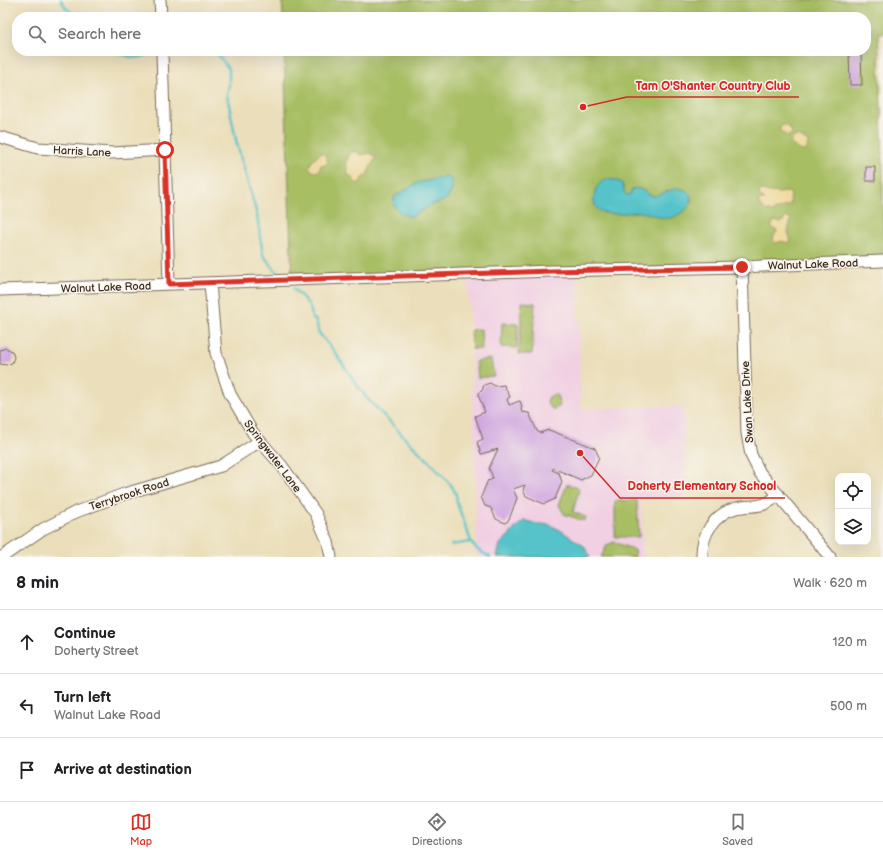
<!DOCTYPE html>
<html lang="en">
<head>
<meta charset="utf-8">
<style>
  :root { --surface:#fff; --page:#f6f6f6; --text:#202124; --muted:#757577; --line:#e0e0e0; --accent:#d93025 }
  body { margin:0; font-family:"Balsamiq Sans",sans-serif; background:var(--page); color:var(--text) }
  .controls { position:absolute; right:12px; bottom:12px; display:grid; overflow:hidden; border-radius:8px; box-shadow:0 4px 16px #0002 }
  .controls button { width:36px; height:36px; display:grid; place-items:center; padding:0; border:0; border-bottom:1px solid var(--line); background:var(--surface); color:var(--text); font:20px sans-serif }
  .stop { position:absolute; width:12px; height:12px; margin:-9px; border:3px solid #d93025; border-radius:50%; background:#fff }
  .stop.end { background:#d93025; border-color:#fff; box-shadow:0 1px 4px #0008 }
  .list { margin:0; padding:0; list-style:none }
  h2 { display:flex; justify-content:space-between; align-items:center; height:52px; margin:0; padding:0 16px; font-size:17px }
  h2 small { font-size:13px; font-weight:400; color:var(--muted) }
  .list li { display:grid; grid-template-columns:26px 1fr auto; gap:12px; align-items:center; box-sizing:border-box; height:64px; padding:0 16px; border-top:1px solid var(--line) }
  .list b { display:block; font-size:15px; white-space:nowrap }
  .list p { margin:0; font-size:13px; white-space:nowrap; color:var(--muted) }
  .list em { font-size:13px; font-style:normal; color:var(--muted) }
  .icon { flex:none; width:22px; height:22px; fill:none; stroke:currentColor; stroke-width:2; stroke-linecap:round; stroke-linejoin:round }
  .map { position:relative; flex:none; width:883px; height:557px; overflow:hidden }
  .search { position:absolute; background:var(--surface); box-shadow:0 4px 16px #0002; left:12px; right:12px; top:12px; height:44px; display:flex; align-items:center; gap:10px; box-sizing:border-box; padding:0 14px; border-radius:16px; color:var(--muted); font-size:15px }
  .sheet { height:244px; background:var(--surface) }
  nav { display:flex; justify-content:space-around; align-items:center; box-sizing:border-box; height:56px; border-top:1px solid var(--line); background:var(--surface); font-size:11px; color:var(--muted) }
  nav a { display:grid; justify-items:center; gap:2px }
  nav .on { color:var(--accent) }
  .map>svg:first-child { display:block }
  .built { fill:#f1d0e3 }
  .green { fill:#a7be63; stroke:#717440 }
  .sand { fill:#eeda9e; stroke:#94825e }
  .water { fill:#55c3c9; stroke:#487674 }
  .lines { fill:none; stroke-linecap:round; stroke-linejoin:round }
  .stream { stroke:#55c3c9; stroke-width:2.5 }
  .building { fill:#d1a9e1 }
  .minor-casing { stroke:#796955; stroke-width:13 }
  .minor { stroke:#fff; stroke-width:11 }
  .route { stroke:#d93025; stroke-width:5 }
  .labels { text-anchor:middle; stroke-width:3; stroke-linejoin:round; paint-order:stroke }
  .street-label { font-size:11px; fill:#3b2a1e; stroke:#f7f3e8 }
  .leader { fill:none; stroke:#d62828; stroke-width:1.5 }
  .callout-dot { fill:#d62828; stroke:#f7f3e8; stroke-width:1.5 }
  .callout-label { font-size:12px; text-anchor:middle; font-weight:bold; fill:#d62828; stroke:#f7f3e8; stroke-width:3; stroke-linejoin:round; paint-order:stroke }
</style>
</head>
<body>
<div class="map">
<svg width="883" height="557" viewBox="0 0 883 557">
  <rect width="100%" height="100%" fill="#f7f3e8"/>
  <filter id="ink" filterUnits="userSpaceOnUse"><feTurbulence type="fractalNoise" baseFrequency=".025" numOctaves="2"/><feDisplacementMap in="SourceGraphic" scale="8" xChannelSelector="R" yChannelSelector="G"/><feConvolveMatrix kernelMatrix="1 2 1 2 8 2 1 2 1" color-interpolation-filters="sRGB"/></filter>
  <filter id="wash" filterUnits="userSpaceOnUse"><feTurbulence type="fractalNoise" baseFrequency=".012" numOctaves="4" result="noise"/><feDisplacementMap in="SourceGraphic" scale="16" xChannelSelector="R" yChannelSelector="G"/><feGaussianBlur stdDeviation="0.9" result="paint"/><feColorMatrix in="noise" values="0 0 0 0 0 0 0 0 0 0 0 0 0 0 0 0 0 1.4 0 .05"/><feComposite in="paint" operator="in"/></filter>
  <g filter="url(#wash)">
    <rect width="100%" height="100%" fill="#ebdfbb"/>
    <path class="built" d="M577 271 581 409 683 406 686 497 641 499 643 557H477L471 330 467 275Z"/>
    <path class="green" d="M282 0H883V33H878L883 163V260L292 280 284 51H866V17H283Z
      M522 302 535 303 532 354H519Z
      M502 323 518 324 517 348 501 347Z
      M481 329 482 349H472L471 330Z
      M491 359 494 376 478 378 476 361Z
      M552 395H557L560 406 555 409H552L547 403 548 398Z
      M567 484 578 488 579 490 573 512 586 517 584 521 564 514 559 505Z
      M637 500 639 537H615V501Z
      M614 542 635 550V557H601L607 545Z"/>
    <path class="sand" d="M783 125H787L792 132 790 136H787L780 131V128Z
      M799 136 808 142 807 148 804 151 799 150 790 143 794 137Z
      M351 152H356L362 155 370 153 376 157 369 170 367 175 362 178 360 183H355L352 177 349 176C345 168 347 159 351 152Z
      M321 153 325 154 328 162 325 165H321L319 171 314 172 309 167 312 161Z
      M761 190 777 193 789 192 791 195 790 199 791 204 772 212 766 210 758 203 760 200H765L760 197 759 192Z
      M787 217 791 219 788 232 791 241 788 243 782 241 776 243 774 241 773 238 777 231 772 228V223L776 221 781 223Z"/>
    <path class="water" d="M445 176 449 177 452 181V189L448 198 441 202 431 205 412 217C402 216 389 207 395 196L419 182 427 181Z
      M607 179 615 180 622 183 625 193 627 195 630 194 632 189 635 188 643 190 652 196C665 195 679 181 690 194 692 200 691 206 685 210 665 227 659 213 639 212 629 212 609 217 600 211 588 204 595 182 607 179Z
      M525 520 533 523 550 525 560 530 584 546 590 557H497L500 544C509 536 515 527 525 520Z"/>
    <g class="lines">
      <path class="stream" d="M61 0 66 8 77 17
        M112 51C125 55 139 63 151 51
        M215 51 229 69V85L227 95 236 140 257 215 263 255 277 272
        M294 289C303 298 312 305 312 318L316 321 319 333 334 351 354 381 365 396 412 445 429 461 451 485 456 494 457 503 472 544 478 550 490 557
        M451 545 471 542"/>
    </g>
    <g id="blocks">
      <path class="building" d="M849 51H861L862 85H850Z
        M866 167H875V181H866Z
        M6 348 12 351 14 357 12 363 6 365 0 364V350Z
        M490 383 495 386 504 385 510 397 507 399 509 405 519 401H520L522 407 521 409 522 412 529 413 537 431 540 433 549 430 595 448 599 457 591 475 581 480 553 468 552 470 559 473 562 482 555 499 544 504 526 496 523 490 525 485 513 489 517 498 510 517 507 522 505 523 496 519 491 508 485 506 481 497 488 480 489 481 493 478 489 468 498 449 481 454 477 442 483 439 475 416 485 412 478 395 479 392 482 391 484 385Z"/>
    </g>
  </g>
  <g filter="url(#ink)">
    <use href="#blocks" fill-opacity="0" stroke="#796955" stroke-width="1"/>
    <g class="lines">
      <g class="minor-casing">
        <path id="minor" d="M160 0 161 17
          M162 51 169 284
          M0 137 38 148 112 153 165 150
          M742 267 747 433 751 455 760 473 830 557
          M210 283 216 353 230 394 253 433 282 466 316 514 328 542 331 557
          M0 290 551 271 742 267 883 261
          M2 557 43 529 76 512 124 494 221 466 260 441
          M702 557C701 535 714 514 736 508 754 504 764 510 778 494"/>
      </g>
      <use href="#minor" class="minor"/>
    </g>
  </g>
  <g class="lines" filter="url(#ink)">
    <path class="route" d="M165 150 169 284 551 271 742 267"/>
  </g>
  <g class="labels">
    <g class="street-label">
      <text transform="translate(82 151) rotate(3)" y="4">Harris Lane</text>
      <text transform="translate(813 264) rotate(-2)" y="4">Walnut Lake Road</text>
      <text transform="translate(106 287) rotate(-2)" y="4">Walnut Lake Road</text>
      <text transform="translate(747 402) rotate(-93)" y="4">Swan Lake Drive</text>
      <text transform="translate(273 456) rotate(53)" y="4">Springwater Lane</text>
      <text transform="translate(129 494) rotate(-18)" y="4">Terrybrook Road</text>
    </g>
  </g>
  <path class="leader" d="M583 107L627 97H799M580 453L620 498H785"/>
  <g class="callout-dot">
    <circle cx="583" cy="107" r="4"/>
    <circle cx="580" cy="453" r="4"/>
  </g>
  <g class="callout-label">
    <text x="713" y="90">Tam O'Shanter Country Club</text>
    <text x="702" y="490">Doherty Elementary School</text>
  </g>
</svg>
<div class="controls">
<button><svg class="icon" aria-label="locate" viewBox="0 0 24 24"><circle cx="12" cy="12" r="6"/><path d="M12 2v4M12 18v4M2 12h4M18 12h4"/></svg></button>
<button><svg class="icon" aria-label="layers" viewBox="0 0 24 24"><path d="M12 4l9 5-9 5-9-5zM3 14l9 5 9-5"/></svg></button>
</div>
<div class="stop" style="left:165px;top:150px"></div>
<div class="stop end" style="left:742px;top:267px"></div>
<div class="search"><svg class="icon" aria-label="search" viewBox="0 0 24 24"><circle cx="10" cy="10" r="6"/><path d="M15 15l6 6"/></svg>Search here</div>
</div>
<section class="sheet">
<h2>8 min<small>Walk · 620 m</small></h2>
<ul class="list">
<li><svg class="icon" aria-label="ahead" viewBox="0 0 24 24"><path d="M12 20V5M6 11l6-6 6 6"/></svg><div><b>Continue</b><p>Doherty Street</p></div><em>120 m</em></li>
<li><svg class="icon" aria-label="left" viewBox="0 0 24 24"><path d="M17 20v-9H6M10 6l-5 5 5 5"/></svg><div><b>Turn left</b><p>Walnut Lake Road</p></div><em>500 m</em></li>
<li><svg class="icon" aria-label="arrive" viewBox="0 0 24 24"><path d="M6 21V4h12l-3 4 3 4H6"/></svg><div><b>Arrive at destination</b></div></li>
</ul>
</section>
<nav>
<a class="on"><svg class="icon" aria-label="map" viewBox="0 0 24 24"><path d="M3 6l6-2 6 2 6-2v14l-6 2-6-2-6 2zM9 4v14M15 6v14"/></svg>Map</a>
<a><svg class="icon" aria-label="directions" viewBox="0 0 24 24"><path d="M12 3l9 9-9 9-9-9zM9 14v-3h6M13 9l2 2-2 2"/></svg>Directions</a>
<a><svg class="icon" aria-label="saved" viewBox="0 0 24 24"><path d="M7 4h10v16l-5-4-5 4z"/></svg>Saved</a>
</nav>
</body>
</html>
